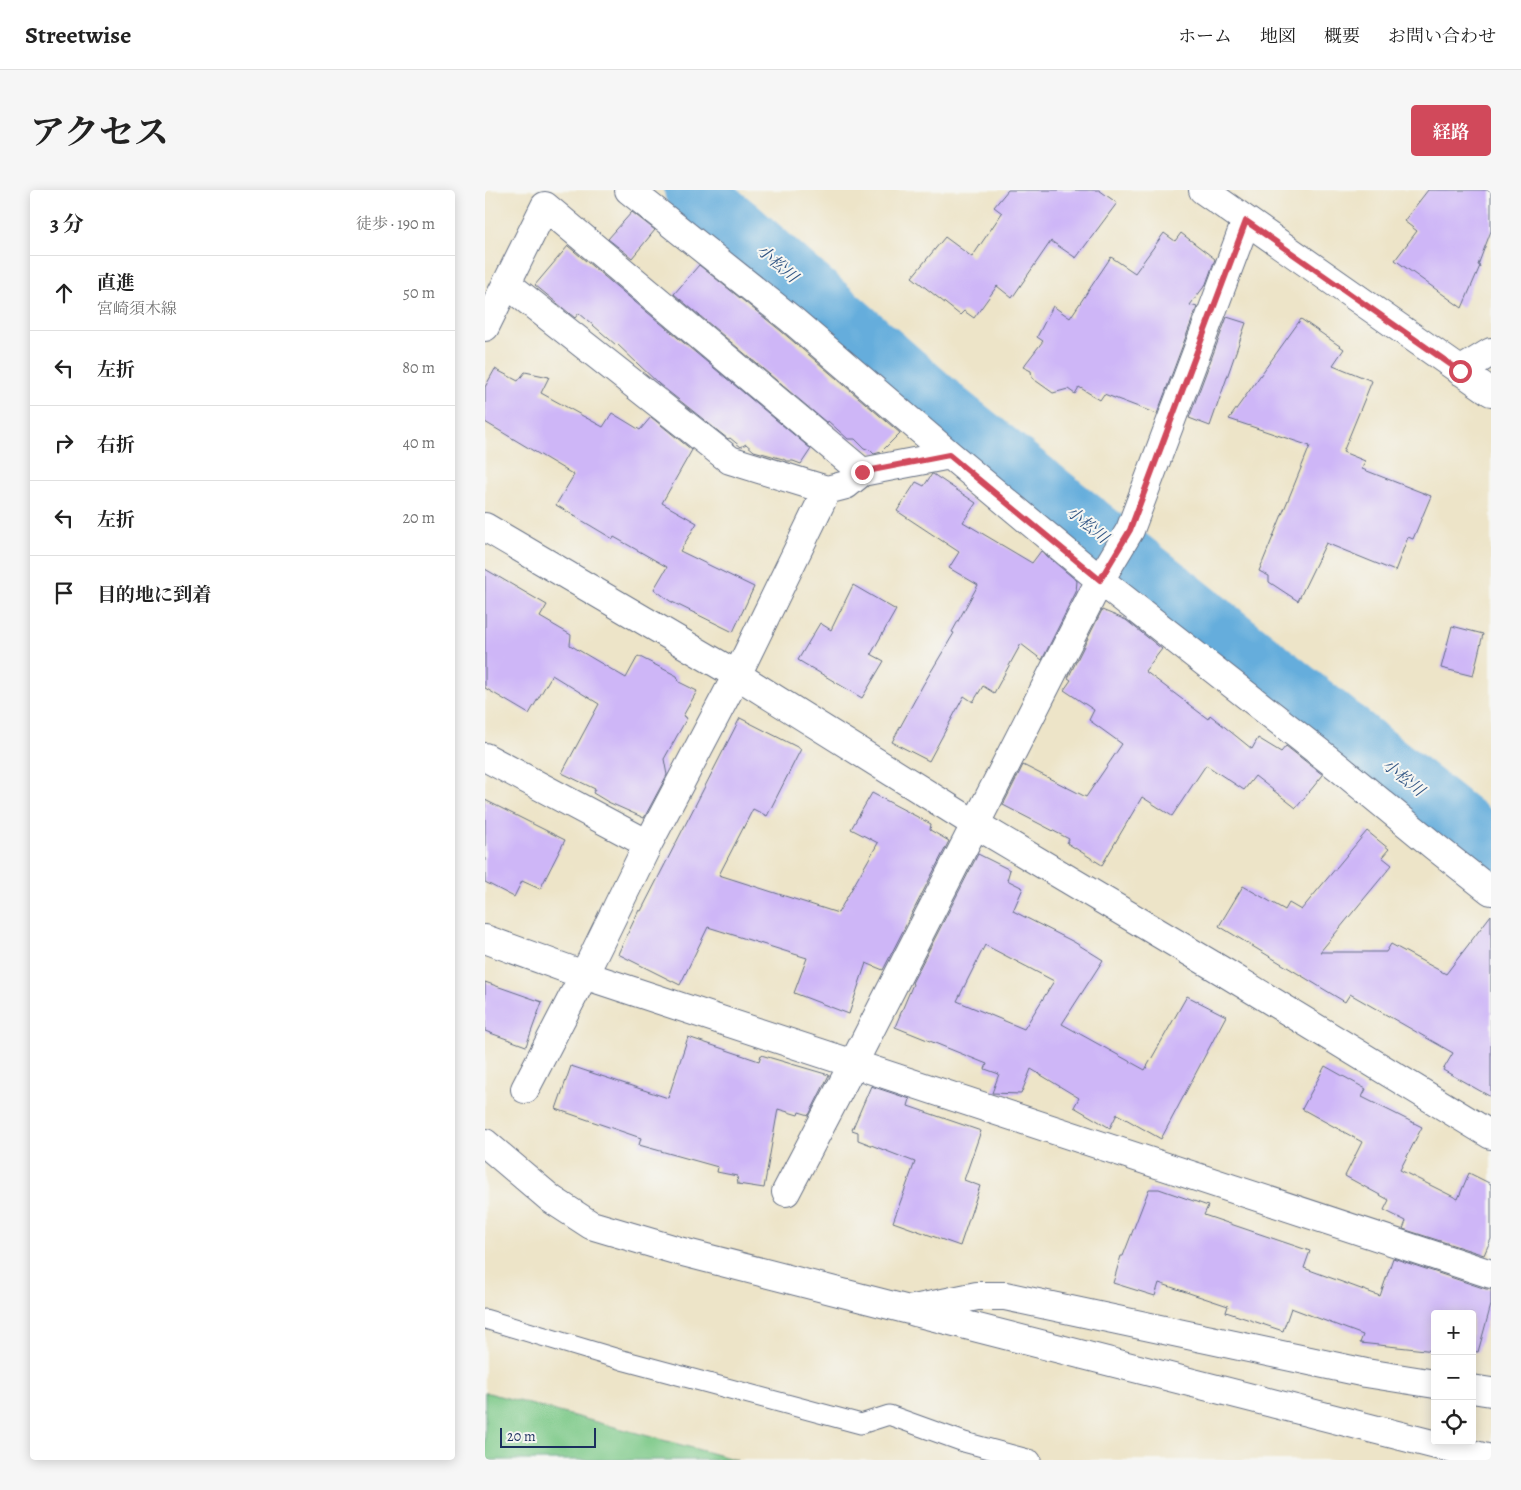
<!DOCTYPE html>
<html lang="ja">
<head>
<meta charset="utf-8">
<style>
  :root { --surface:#fff; --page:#f6f6f6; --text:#222; --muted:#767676; --line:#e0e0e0; --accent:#d1495b }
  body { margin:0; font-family:Alegreya,"Noto Serif JP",serif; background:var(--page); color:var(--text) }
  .controls { position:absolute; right:15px; bottom:15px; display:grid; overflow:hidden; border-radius:5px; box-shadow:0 2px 12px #0003 }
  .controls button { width:45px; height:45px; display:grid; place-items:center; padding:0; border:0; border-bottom:1px solid var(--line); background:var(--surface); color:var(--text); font:25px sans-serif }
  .scale { position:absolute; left:15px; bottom:12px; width:96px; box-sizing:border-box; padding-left:5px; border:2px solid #1b2f5e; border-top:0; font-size:14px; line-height:18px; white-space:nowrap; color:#1b2f5e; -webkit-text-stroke:4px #f6f6f2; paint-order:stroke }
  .stop { position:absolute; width:15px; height:15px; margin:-11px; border:4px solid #d1495b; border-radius:50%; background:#fff }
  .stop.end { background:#d1495b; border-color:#fff; box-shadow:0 1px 5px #0008 }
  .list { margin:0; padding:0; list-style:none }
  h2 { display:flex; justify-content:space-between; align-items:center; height:65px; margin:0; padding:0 20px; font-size:21px }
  h2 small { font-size:16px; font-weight:400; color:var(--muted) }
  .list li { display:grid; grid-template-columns:32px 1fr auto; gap:15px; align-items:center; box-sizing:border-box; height:75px; padding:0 20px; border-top:1px solid var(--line) }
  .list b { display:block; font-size:19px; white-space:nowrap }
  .list p { margin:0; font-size:16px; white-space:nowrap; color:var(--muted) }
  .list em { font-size:16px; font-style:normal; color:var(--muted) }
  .icon { flex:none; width:28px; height:28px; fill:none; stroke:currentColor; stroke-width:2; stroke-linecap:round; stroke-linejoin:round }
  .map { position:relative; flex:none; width:1006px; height:1270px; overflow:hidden; border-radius:5px }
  header { display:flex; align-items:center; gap:30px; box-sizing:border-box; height:70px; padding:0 25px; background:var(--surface); border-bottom:1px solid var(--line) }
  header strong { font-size:24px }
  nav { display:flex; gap:28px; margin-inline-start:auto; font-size:18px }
  .intro { display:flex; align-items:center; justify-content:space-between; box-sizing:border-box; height:120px; padding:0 30px }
  h1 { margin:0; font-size:35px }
  .button { padding:12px 22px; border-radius:5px; background:var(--accent); color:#fff; font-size:18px; font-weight:700 }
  main { display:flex; gap:30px; padding:0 30px }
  aside { flex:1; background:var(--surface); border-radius:5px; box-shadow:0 2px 12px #0003 }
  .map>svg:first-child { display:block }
  .green { fill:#7dc988; stroke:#4c7c73 }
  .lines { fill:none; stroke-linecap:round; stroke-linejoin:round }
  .river { stroke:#65addc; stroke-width:58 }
  .building { fill:#ceb6f7; fill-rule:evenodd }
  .lane-casing { stroke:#646e83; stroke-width:21 }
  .street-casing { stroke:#646e83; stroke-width:30 }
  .secondary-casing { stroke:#646e83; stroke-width:30 }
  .primary-casing { stroke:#646e83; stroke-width:30 }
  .lane { stroke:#fff; stroke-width:19 }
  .street { stroke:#fff; stroke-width:28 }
  .secondary { stroke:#fff; stroke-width:28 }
  .primary { stroke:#fff; stroke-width:28 }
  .route { stroke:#d1495b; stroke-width:6 }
  .labels { text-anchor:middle; stroke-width:4; stroke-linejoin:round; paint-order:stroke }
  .water-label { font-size:16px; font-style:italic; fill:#315584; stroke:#f6f6f2 }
</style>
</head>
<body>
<header>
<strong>Streetwise</strong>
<nav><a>ホーム</a><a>地図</a><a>概要</a><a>お問い合わせ</a></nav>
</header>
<div class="intro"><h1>アクセス</h1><a class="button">経路</a></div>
<main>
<aside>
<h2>3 分<small>徒歩 · 190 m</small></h2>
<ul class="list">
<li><svg class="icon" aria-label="ahead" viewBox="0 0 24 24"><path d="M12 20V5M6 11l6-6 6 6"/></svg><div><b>直進</b><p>宮崎須木線</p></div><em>50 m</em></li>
<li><svg class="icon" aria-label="left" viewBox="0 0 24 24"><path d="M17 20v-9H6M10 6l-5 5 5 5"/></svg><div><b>左折</b></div><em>80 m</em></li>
<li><svg class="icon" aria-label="right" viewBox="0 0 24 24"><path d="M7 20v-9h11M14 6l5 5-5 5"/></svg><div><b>右折</b></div><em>40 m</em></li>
<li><svg class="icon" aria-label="left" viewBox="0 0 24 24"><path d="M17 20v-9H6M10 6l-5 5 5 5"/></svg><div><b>左折</b></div><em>20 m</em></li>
<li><svg class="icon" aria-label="arrive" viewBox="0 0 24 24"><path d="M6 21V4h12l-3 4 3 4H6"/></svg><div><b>目的地に到着</b></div></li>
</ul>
</aside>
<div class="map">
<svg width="1006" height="1270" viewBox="0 0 1006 1270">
  <rect width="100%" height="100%" fill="#f6f6f2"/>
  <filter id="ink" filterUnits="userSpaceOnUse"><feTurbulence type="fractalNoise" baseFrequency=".02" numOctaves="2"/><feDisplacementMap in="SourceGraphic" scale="10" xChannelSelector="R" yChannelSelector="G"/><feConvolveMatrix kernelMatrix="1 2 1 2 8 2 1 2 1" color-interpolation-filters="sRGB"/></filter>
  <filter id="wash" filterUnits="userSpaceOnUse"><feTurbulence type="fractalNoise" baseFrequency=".0096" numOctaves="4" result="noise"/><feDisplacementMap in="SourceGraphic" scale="20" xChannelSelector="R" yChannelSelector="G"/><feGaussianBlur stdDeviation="1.12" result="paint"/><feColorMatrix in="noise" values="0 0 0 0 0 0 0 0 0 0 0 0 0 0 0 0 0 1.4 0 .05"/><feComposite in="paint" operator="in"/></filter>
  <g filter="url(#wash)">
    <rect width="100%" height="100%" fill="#ede4c8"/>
    <path class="green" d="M0 1202 252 1270H0Z"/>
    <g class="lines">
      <path class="river" d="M208 0 253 37 465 224 1006 657"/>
    </g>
    <g id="blocks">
      <path class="building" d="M523 0H614L632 13 591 68 566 51 527 108 512 96 489 128 479 121 475 125 427 87 460 47 487 67 517 23 509 17Z
        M943 0H1006V41L993 75 995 76 977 118 910 70 932 41 919 31Z
        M147 22 170 40 147 68 123 49Z
        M679 43 690 51 696 43 730 69 721 94 705 115 712 117 672 224 619 204 615 210 594 197 590 204 583 199 568 203 547 188 546 181 538 177 558 151 552 147 568 116 585 128 626 67 650 83Z
        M83 56 326 259 316 274 308 271H302L298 269 269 261 261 254 256 257 245 248 243 249 174 194 132 154 131 155 94 123 90 128 50 95Z
        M214 75 296 141 415 243 396 262 389 264 385 260 379 258 370 249H363L343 231 342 233 189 104Z
        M742 127 761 133 725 236 704 228Z
        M816 129 859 159 848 175 887 191 858 262 880 271 877 279 946 306 928 349 923 347 910 381 841 353 813 411 784 392V386L774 381 825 256 744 229Z
        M10 179 33 191 40 182 64 187 56 203 118 237 127 223 155 240 166 227 207 260 177 313 212 333 195 361 269 397 248 442 185 411 169 399 182 377 129 347 128 349 71 315 89 285 0 232V197Z
        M447 284H448L491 313 478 332 547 373 556 361 592 391 591 402 557 470 536 454 509 503 498 496 488 512 479 506 444 571 407 552 438 495 469 443 467 442 493 395 464 378 474 362 412 321 431 292 439 296Z
        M0 379 62 415 55 427 86 445 85 455 141 488 153 466 192 486 194 492 212 501 198 526 202 528 179 569 182 585 159 628 123 612 108 603 110 599 77 583 114 514 67 485 44 524 0 498Z
        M368 395 411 420 386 464 399 471 377 508 313 470 335 433 346 440Z
        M617 420 641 430 677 459 660 481 723 529 725 525 767 559 773 548 796 562 801 556 838 585 811 618 770 586 759 600 721 575 687 626 657 607 617 675 582 653 584 649 518 615 538 575 601 607 637 554 604 530 609 520 579 500 586 490 583 488Z
        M967 436 998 444 988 486 956 478Z
        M255 528 316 559 282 626 268 619 234 685 353 723 393 653 366 639 387 603 446 634 445 640 464 651 398 780 381 773 364 824 309 803 322 768 223 737 195 795 133 764 154 720 156 721Z
        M0 610 80 650 55 699 37 691 29 707 0 692Z
        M882 641 904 659 897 667 907 675 835 762H901L906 754 961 784 1006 725V907L958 880 968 863 865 804 860 812 734 736 758 696 800 720 804 713 816 720Z
        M493 664 525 680 522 690 538 698 528 721 589 752 618 770 577 834 660 880 702 806 741 826 676 949 632 924 625 938 589 917 594 908 546 879 536 904 507 903 514 884 500 879 502 874 410 837 428 794 427 793ZM500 755 569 791 539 839 472 811Z
        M0 792 57 812 41 856 0 841Z
        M203 847 274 871 276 865 344 885 324 925 314 922 313 925 293 919 279 998 253 994 252 986 232 982 233 977 154 955 156 948 71 919 86 876 183 908Z
        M840 876 881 899 877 907 937 937 915 980 973 1009 984 983 1006 994V1049L999 1065 918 1039 921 1031 899 1020 904 1010 860 986 877 952 817 919Z
        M386 896 425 909 423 916 496 941 479 990 495 996 475 1056 408 1032 430 972 373 950V942L367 940Z
        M664 999H674L723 1016 719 1025 825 1061 819 1078 895 1106 908 1068 1001 1099H1006V1115L993 1162 987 1161V1124H950V1161L875 1153 878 1145 806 1118 798 1141 741 1122 743 1116 674 1093 670 1106 628 1093 636 1066H638Z"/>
    </g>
  </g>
  <g filter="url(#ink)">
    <use href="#blocks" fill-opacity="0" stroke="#646e83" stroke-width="1"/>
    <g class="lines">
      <g class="lane-casing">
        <path id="lane" d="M0 1129 137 1170 376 1234 404 1225 479 1252 546 1270"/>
      </g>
      <g class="street-casing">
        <path id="street" d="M144 0 306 129 465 265 615 390 853 577 949 656 1006 701
          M22 94 245 270 342 300 361 295 377 282 465 265
          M0 137 60 16 377 282
          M975 181 1006 162
          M0 567 163 654
          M0 749 99 785 1006 1084
          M40 899 99 785 163 654 252 485 342 300
          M0 953 66 1009 106 1035 194 1061 424 1120 492 1106H520L881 1183 950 1194
          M301 1002 368 874 615 390 645 340 761 31
          M430 1122 1006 1269
          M987 1199 1006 1202"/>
      </g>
      <g class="secondary-casing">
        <path id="secondary" d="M0 337 252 485 490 634 739 782 1006 945"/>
      </g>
      <g class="primary-casing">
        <path id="primary" d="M718 0 1006 202"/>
      </g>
      <use href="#lane" class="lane"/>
      <use href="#street" class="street"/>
      <use href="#secondary" class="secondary"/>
      <use href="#primary" class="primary"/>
    </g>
  </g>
  <g class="lines" filter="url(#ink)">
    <path class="route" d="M377 282 464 265 615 390 645 340 761 31 975 181"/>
  </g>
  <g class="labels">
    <g class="water-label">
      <text transform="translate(293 73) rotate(41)" y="6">小松川</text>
      <text transform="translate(603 334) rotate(39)" y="6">小松川</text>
      <text transform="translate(919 587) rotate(39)" y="6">小松川</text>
    </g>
  </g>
</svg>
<div class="controls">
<button>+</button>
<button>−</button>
<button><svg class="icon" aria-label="locate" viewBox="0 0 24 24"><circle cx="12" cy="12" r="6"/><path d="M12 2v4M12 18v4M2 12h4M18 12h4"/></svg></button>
</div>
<div class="scale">20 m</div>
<div class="stop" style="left:975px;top:181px"></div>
<div class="stop end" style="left:377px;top:282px"></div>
</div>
</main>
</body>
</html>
